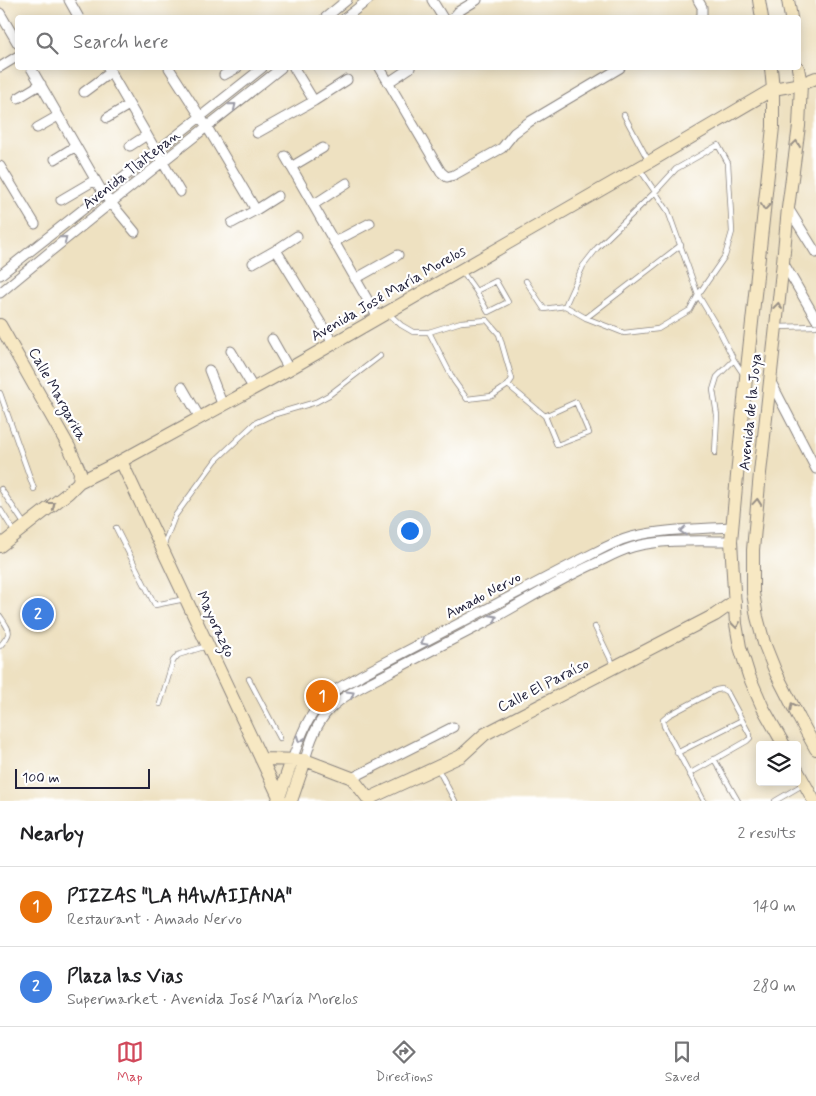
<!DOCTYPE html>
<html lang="en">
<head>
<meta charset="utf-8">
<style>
  :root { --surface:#fff; --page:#f2f2f2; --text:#202124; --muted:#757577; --line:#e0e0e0; --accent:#d1495b }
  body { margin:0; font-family:Mynerve,sans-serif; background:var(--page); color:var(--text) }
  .controls { position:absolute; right:15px; bottom:15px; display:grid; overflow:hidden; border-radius:5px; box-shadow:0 2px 12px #0003 }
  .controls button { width:45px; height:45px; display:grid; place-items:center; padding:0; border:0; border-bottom:1px solid var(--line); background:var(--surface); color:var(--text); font:25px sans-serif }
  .scale { position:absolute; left:15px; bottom:12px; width:135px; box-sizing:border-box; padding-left:5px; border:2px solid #22223b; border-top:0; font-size:14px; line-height:18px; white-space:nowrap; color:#22223b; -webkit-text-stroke:4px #fff; paint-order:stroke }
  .you { position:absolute; left:409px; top:530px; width:18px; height:18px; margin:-12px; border:4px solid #fff; border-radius:50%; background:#1a73e8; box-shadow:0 0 0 8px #1a73e833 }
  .badge { display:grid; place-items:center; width:32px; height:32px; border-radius:50%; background:var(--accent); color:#fff; font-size:16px; font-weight:700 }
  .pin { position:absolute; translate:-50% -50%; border:2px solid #fff; box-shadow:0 1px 5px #0006 }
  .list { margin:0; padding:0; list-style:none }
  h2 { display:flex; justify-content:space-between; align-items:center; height:65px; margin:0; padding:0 20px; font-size:21px }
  h2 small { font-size:16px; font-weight:400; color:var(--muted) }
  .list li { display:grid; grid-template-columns:32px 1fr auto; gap:15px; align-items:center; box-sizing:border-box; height:80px; padding:0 20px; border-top:1px solid var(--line) }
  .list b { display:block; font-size:19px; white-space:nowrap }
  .list p { margin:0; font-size:16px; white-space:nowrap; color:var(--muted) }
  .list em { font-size:16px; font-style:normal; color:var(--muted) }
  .icon { flex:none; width:28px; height:28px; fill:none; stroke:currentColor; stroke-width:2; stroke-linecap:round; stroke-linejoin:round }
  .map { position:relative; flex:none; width:816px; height:801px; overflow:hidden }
  .search { position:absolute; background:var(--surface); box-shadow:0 2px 12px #0003; left:15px; right:15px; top:15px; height:55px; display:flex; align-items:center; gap:12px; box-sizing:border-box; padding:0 18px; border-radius:5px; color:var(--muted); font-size:19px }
  .sheet { height:225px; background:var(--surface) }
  nav { display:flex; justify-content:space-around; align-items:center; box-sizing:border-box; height:70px; border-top:1px solid var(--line); background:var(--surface); font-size:14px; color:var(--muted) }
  nav a { display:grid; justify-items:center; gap:2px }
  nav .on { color:var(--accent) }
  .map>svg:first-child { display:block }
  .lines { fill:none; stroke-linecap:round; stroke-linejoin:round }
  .lane-casing { stroke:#88827e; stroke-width:6 }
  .street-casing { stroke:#88827e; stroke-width:11 }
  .secondary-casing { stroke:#88827e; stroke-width:14 }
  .lane { stroke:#fff; stroke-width:4.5 }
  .street { stroke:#fff; stroke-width:9 }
  .secondary { stroke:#f7e8c3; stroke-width:12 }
  .oneway { stroke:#9c9ca7 }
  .oneway2 { stroke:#978f86 }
  .labels { text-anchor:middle; stroke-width:4.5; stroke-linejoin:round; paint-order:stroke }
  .street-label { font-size:15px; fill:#22223b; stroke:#fff }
</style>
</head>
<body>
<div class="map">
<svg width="816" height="801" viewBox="0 0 816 801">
  <rect width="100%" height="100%" fill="#fff"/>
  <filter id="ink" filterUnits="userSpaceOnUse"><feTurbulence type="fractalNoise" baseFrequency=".02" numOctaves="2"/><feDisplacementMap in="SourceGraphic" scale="10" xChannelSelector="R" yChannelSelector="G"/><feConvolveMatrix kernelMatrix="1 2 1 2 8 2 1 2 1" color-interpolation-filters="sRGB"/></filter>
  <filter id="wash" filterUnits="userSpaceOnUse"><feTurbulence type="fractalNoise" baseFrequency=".0096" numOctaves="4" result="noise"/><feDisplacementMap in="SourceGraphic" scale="20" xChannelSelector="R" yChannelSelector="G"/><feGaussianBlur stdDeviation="1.12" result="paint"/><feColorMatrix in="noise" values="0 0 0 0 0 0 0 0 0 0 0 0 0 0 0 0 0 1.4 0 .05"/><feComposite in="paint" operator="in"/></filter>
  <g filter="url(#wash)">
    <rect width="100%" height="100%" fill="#eee1c1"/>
  </g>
  <g filter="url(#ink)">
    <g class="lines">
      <g class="lane-casing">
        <path id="lane" d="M624 115 648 160
          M639 168 668 211 698 295 725 256 732 232 728 163 718 145 676 169 655 192 597 248 583 266 565 306 586 318 624 333 658 329 690 310 698 295 719 330 734 360 744 375
          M461 270 476 291 488 312 508 302 496 281 476 291
          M526 281 544 309 565 306
          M388 313 401 325 413 332H429L461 322 487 320 499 334 512 379 508 385 492 396 467 399 454 381 429 332
          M586 318 681 245
          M777 327 816 326
          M508 385 545 416 576 402 589 433 557 445 545 416
          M0 393 34 489
          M715 453 717 415 713 390 717 377 734 360
          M1 489 25 525
          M0 509 15 533
          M116 528 155 605 185 599
          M164 544 175 516 216 460 255 423 272 415 316 402 329 395 380 356
          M0 616C10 631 13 632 0 646
          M595 627 614 666
          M249 679 280 738
          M160 704 173 661 178 655 207 646
          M677 753 742 720
          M714 759 738 801
          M438 769 455 801
          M689 774 747 741 750 738V735L727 692 722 689 716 690 669 715 663 720 664 726 704 801
          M775 801 804 784"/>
      </g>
      <g class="street-casing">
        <path id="street" d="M69 0 79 18
          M432 0 443 18
          M698 0 702 7V15L700 18
          M0 13 18 44
          M325 18 347 0
          M345 18 368 0
          M453 18 459 11 477 0
          M0 67 18 56
          M31 68 103 193 135 232
          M108 68 180 192
          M169 68 207 127 256 210
          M294 68 314 101 347 80
          M380 68 441 172 447 177 454 175 502 148 514 133 529 122 620 68
          M224 75 237 68
          M389 82 410 68
          M84 92 111 72
          M18 98 41 84
          M107 118 129 105
          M37 128 58 116
          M257 133 314 101
          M130 146 147 135
          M285 156 378 318
          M55 159 76 146
          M0 166 35 224
          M291 167 323 148
          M61 200 95 180
          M313 205 347 183
          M788 208 816 253
          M232 223 256 210 278 196
          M334 242 370 223
          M276 250 333 343
          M783 262 816 319
          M253 263 276 250 297 236
          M0 275 262 68
          M355 279 398 255
          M0 293C92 216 187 143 281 68
          M272 339 289 369
          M231 351 254 389
          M209 370 223 406
          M771 382 816 469
          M182 387 200 418
          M292 760C302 732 311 706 337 689 345 684 354 680 361 675L578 561C595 553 612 542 631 537 662 529 699 529 732 527
          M305 760C310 742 316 724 329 710 345 693 370 683 390 672 426 653 462 635 498 616 530 598 561 579 594 564 607 558 619 551 633 547 662 539 700 541 731 541
          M352 778 453 727"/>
      </g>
      <g class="secondary-casing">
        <path id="secondary" d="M759 0 762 18
          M788 0 791 18
          M771 68 773 89V127L746 378 731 541 736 624 740 647 749 676 763 708 784 745
          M798 68 801 84 799 126 788 208 783 262 760 473 753 550V593L757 617 764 643 776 673 799 718 816 749
          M0 325 69 447 80 472 79 482
          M121 461 281 801
          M0 546 68 493 79 482 121 461 289 369 649 162 773 89 801 84 816 78
          M261 759 305 760 352 778 370 801
          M797 770 814 801
          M368 799 461 756 485 734 715 615 735 601
          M278 800 292 760
          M291 801 305 760"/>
      </g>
      <use href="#lane" class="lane"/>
      <use href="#street" class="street"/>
      <use href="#secondary" class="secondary"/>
    </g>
    <defs><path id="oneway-chevron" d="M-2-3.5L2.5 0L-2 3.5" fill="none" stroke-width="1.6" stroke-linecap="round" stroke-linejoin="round" transform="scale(1.25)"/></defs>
    <g class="oneway">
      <use href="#oneway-chevron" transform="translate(233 106) rotate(-39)"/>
      <use href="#oneway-chevron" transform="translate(64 239) rotate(-39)"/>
      <use href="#oneway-chevron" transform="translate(683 531) rotate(175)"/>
      <use href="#oneway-chevron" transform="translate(494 618) rotate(-28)"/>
      <use href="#oneway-chevron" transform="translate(424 642) rotate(152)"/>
      <use href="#oneway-chevron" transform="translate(351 694) rotate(-30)"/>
      <use href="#oneway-chevron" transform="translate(300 739) rotate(110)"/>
    </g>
    <g class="oneway2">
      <use href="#oneway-chevron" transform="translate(796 144) rotate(-82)"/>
      <use href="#oneway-chevron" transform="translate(765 207) rotate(96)"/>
      <use href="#oneway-chevron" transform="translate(778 306) rotate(-83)"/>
      <use href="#oneway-chevron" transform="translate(757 502) rotate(-85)"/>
      <use href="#oneway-chevron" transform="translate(52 505) rotate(-38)"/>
      <use href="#oneway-chevron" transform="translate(736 625) rotate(83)"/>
      <use href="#oneway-chevron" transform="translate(793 706) rotate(-117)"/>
    </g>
  </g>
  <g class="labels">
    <g class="street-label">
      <text transform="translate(131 169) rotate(-38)" y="5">Avenida Tlaltepan</text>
      <text transform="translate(388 293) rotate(-30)" y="5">Avenida José María Morelos</text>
      <text transform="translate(58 394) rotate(61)" y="5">Calle Margarita</text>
      <text transform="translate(750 412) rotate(-84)" y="5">Avenida de la Joya</text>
      <text transform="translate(483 595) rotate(-28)" y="5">Amado Nervo</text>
      <text transform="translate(216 624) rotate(65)" y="5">Mayorazgo</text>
      <text transform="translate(543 685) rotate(-27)" y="5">Calle El Paraíso</text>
    </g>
  </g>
</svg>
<div class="controls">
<button><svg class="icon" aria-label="layers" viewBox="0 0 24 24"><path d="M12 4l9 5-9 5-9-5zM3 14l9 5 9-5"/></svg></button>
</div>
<div class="scale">100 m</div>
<div class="you"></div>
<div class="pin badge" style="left:322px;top:696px;background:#e8710a">1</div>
<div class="pin badge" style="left:38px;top:614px;background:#3f7fe0">2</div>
<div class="search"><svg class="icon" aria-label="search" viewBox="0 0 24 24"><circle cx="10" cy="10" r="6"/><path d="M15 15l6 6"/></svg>Search here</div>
</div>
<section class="sheet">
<h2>Nearby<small>2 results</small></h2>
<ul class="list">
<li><span class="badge" style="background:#e8710a">1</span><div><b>PIZZAS &quot;LA HAWAIIANA&quot;</b><p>Restaurant · Amado Nervo</p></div><em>140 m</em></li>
<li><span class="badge" style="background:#3f7fe0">2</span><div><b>Plaza las Vias</b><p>Supermarket · Avenida José María Morelos</p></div><em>280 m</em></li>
</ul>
</section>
<nav>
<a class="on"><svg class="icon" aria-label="map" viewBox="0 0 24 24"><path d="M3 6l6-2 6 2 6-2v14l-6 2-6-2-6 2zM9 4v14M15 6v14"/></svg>Map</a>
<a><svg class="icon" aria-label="directions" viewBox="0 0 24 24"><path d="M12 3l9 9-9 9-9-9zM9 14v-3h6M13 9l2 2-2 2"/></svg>Directions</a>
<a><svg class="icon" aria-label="saved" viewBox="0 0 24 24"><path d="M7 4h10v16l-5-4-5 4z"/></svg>Saved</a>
</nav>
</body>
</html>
